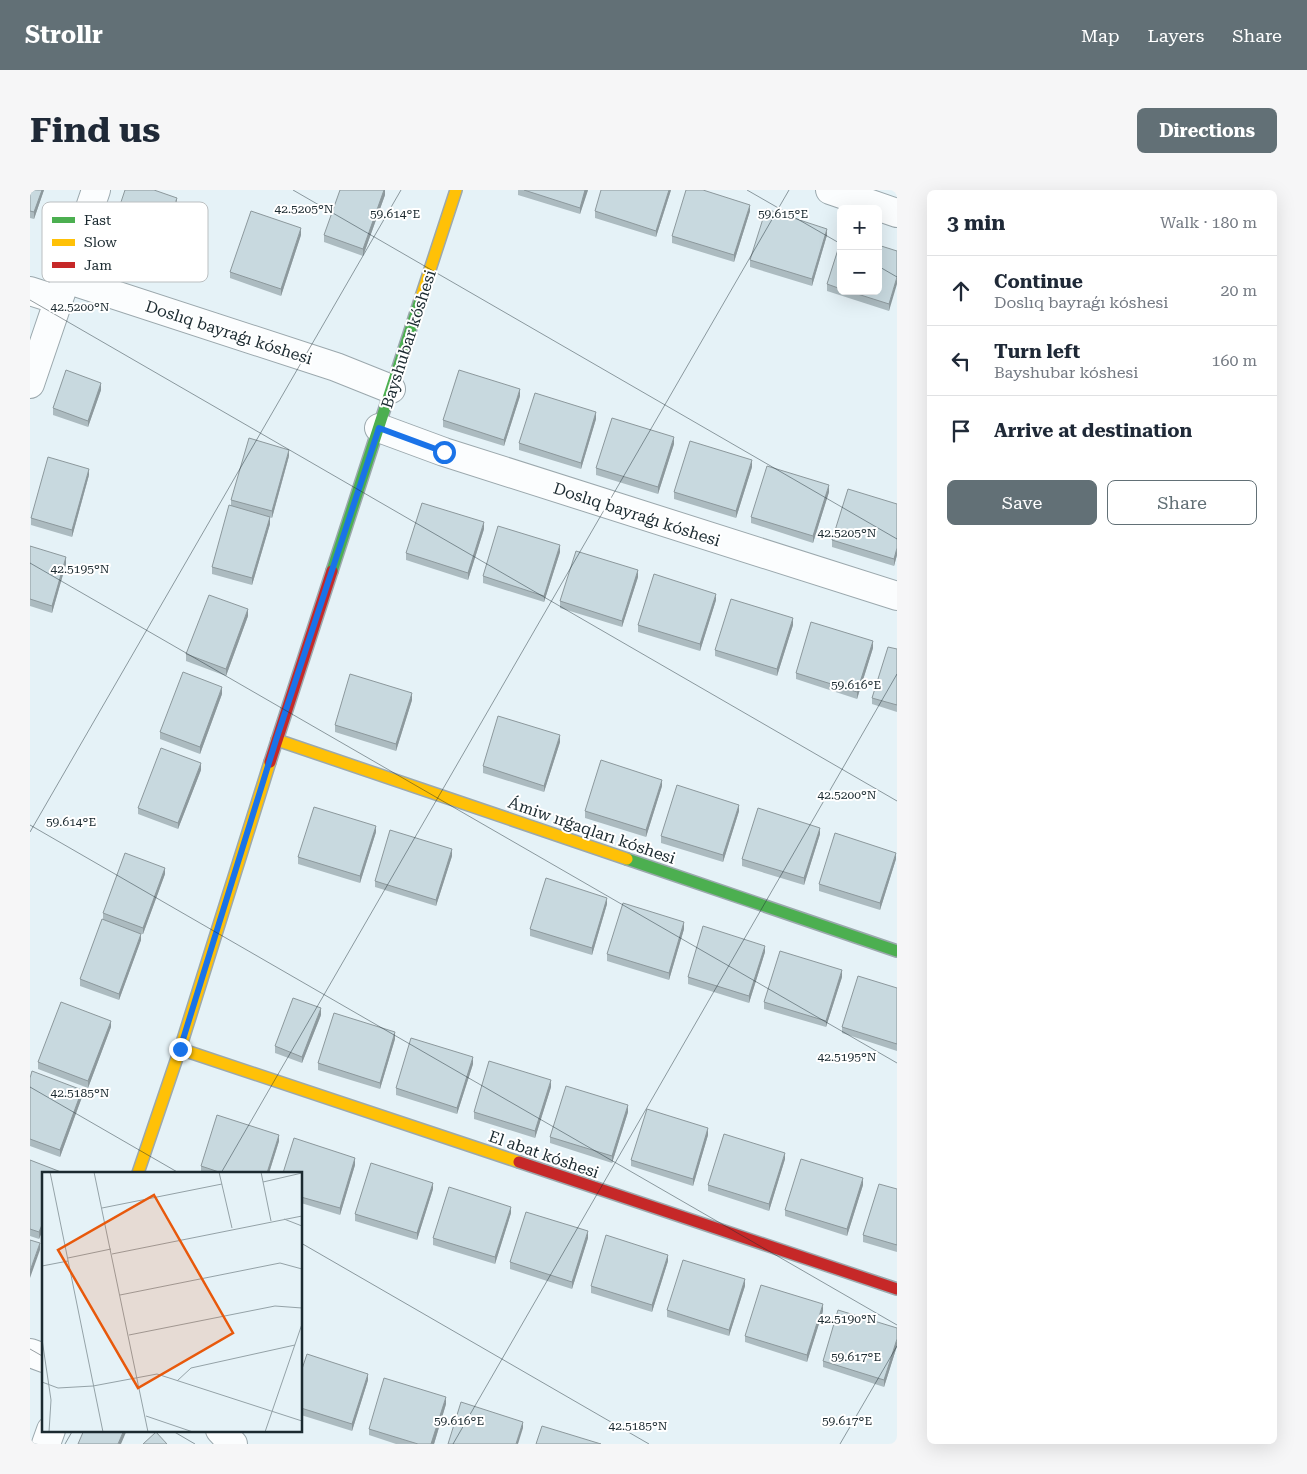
<!DOCTYPE html>
<html lang="en">
<head>
<meta charset="utf-8">
<style>
  :root { --surface:#fff; --page:#f6f6f7; --text:#1f2937; --muted:#747a83; --line:#e0e1e3; --accent:#627076 }
  body { margin:0; font-family:"Roboto Serif",serif; background:var(--page); color:var(--text) }
  .controls { position:absolute; right:15px; top:15px; display:grid; overflow:hidden; border-radius:8px; box-shadow:0 5px 20px #0002 }
  .controls button { width:45px; height:45px; display:grid; place-items:center; padding:0; border:0; border-bottom:1px solid var(--line); background:var(--surface); color:var(--text); font:25px sans-serif }
  .stop { position:absolute; width:15px; height:15px; margin:-11px; border:4px solid #1a73e8; border-radius:50%; background:#fff }
  .stop.end { background:#1a73e8; border-color:#fff; box-shadow:0 1px 5px #0008 }
  .list { margin:0; padding:0; list-style:none }
  h2 { display:flex; justify-content:space-between; align-items:center; height:65px; margin:0; padding:0 20px; font-size:21px }
  h2 small { font-size:16px; font-weight:400; color:var(--muted) }
  .list li { display:grid; grid-template-columns:32px 1fr auto; gap:15px; align-items:center; box-sizing:border-box; height:70px; padding:0 20px; border-top:1px solid var(--line) }
  .list b { display:block; font-size:19px; white-space:nowrap }
  .list p { margin:0; font-size:16px; white-space:nowrap; color:var(--muted) }
  .list em { font-size:16px; font-style:normal; color:var(--muted) }
  .actions { display:flex; gap:10px; padding:15px 20px }
  .actions a { flex:1; padding:11px 0; border:1px solid var(--accent); border-radius:8px; text-align:center; font-size:18px; color:var(--accent) }
  .actions .main { background:var(--accent); color:#fff }
  .icon { flex:none; width:28px; height:28px; fill:none; stroke:currentColor; stroke-width:2; stroke-linecap:round; stroke-linejoin:round }
  .map { position:relative; flex:none; width:867px; height:1254px; overflow:hidden; border-radius:8px }
  header { display:flex; align-items:center; gap:30px; box-sizing:border-box; height:70px; padding:0 25px; background:var(--accent); color:#fff }
  header strong { font-size:24px }
  nav { display:flex; gap:28px; margin-inline-start:auto; font-size:18px }
  .intro { display:flex; align-items:center; justify-content:space-between; box-sizing:border-box; height:120px; padding:0 30px }
  h1 { margin:0; font-size:35px }
  .button { padding:12px 22px; border-radius:8px; background:var(--accent); color:#fff; font-size:18px; font-weight:700 }
  main { display:flex; gap:30px; padding:0 30px }
  aside { flex:1; background:var(--surface); border-radius:8px; box-shadow:0 5px 20px #0002 }
  .map>svg:first-child { display:block }
  .lines { fill:none; stroke-linecap:round; stroke-linejoin:round }
  .street-casing { stroke:#9ba8ad; stroke-width:30 }
  .fast-casing { stroke:#9ba8ad; stroke-width:14 }
  .slow-casing { stroke:#9ba8ad; stroke-width:14 }
  .jam-casing { stroke:#9ba8ad; stroke-width:14 }
  .street { stroke:#fbfdfe; stroke-width:28 }
  .fast { stroke:#4caf50; stroke-width:11 }
  .slow { stroke:#ffc107; stroke-width:11 }
  .jam { stroke:#c62828; stroke-width:11 }
  .wall { fill:#acbbc0 }
  .shaded-wall { fill:#8c989c }
  .building { fill:#c8d9df; stroke:#8c989c }
  .route { stroke:#1a73e8; stroke-width:6 }
  .ticks { fill:none; stroke:#1b2a30; stroke-width:1; stroke-opacity:0.45 }
  .labels { text-anchor:middle; stroke-width:4; stroke-linejoin:round; paint-order:stroke }
  .street-label { font-size:16px; fill:#1b2a30; stroke:#fff }
  .inset-road { fill:none; stroke:#94a2a7; stroke-width:1 }
  .view { fill:#e8590c; fill-opacity:0.15; stroke:#e8590c; stroke-width:2.5 }
  .inset-edge { fill:none; stroke:#1b2a30; stroke-width:2.5 }
  .key { fill:#fff; stroke:#bbbfc1; stroke-width:1 }
  .key-label { font-size:14px; fill:#1b2a30 }
  .ticks-label { font-size:12px; text-anchor:middle; fill:#1b2a30; stroke:#fff; stroke-width:4; stroke-linejoin:round; paint-order:stroke }
</style>
</head>
<body>
<header>
<strong>Strollr</strong>
<nav><a>Map</a><a>Layers</a><a>Share</a></nav>
</header>
<div class="intro"><h1>Find us</h1><a class="button">Directions</a></div>
<main>
<div class="map">
<svg width="867" height="1254" viewBox="0 0 867 1254">
  <rect width="100%" height="100%" fill="#e5f2f7"/>
  <g class="lines">
    <g class="street-casing">
      <path id="street" d="M800 0 867 23
        M36 89 306 177 361 199
        M0 101 28 110
        M0 194 66 0
        M349 238 414 262 867 406
        M0 1163 14 1168
        M190 1240 203 1254
        M16 1254 21 1240"/>
    </g>
    <g class="fast-casing">
      <path id="fast" d="M302 381 391 107
        M597 669 867 761"/>
    </g>
    <g class="slow-casing">
      <path id="slow" d="M391 107 426 0
        M247 550 597 669
        M150 859 489 972
        M108 983 150 859 240 572"/>
    </g>
    <g class="jam-casing">
      <path id="jam" d="M240 572 302 381
        M489 972 867 1099"/>
    </g>
    <use href="#street" class="street"/>
    <use href="#fast" class="fast"/>
    <use href="#slow" class="slow"/>
    <use href="#jam" class="jam"/>
  </g>
  <path class="wall" d="M0 0H14L4 29 0 28Z
    M355 0V5L333 66 294 52V45Z
    M488 0H558L550 24 488 5Z
    M641 0 626 47 565 28V21Z
    M147 15 133 54 85 37V30Z
    M720 21 704 72 642 53V46Z
    M271 45 251 106 200 88V82Z
    M797 45 782 96 720 77V70Z
    M811 50V101H848L867 61 859 121 797 101V94Z
    M71 200 58 237 23 225V218Z
    M490 206 474 256 413 237V230Z
    M566 229 551 279 489 260V253Z
    M644 254 628 304 566 285V278Z
    M259 266 242 328 240 327V334L222 395 182 384V377L201 316V310Z
    M722 277 706 328 644 309V302Z
    M59 285 42 347 1 335V328Z
    M799 302 783 353 721 333V327Z
    M867 314V365L864 376 802 357V350Z
    M454 339 438 390 376 370V363Z
    M0 356 36 374 22 423 0 416Z
    M530 362 514 412 453 393V386Z
    M608 387 592 437 530 418V411Z
    M686 410 670 461 608 442V435Z
    M218 426 196 486 156 471V464Z
    M763 435 747 486 685 466V460Z
    M843 458 827 509 766 489V483Z
    M867 459V522L842 514V508Z
    M192 504 170 564 130 549V542Z
    M382 510 366 561 305 542V535Z
    M530 552 514 602 453 583V576Z
    M171 580 148 639 108 624V618Z
    M632 596 616 647 555 628V621Z
    M709 621 693 672 631 653V646Z
    M346 642 330 693 268 674V667Z
    M790 644 774 695 712 676V669Z
    M422 666 406 716 345 697V691Z
    M866 669 850 720 789 701V694Z
    M135 684 113 744H111V750L89 810 50 796V789L73 729V723Z
    M577 714 562 765 500 746V739Z
    M654 739 639 790 577 771V764Z
    M735 762 719 813 658 794V787Z
    M812 787 796 837 734 819V812Z
    M867 798V861L812 843V837Z
    M291 825 272 873 245 863V856Z
    M81 837 58 898 8 879V872Z
    M365 849 350 899 288 880V873Z
    M443 874 427 924 366 905V898Z
    M0 888 52 907 30 967 0 956Z
    M521 897 505 948 444 929V922Z
    M598 922 582 973 520 953V947Z
    M678 945 663 996 601 976V970Z
    M249 951 239 983H171V976Z
    M755 969 739 1021 678 1001V995Z
    M0 970 31 983H14V1037L9 1049 0 1046Z
    M325 975 310 1025 271 1013V983Z
    M833 995 817 1046 755 1026V1020Z
    M403 999 387 1050 325 1031V1024Z
    M867 999V1062L833 1052V1045Z
    M481 1023 465 1074 403 1055V1048Z
    M558 1048 542 1099 480 1079V1072Z
    M638 1071 622 1122 561 1103V1096Z
    M715 1096 699 1146 637 1127V1120Z
    M793 1121 777 1172 715 1152V1146Z
    M867 1138V1156L854 1197 793 1177V1171Z
    M271 1182 338 1190 322 1241 271 1225Z
    M416 1214 404 1254H366L339 1245V1239Z"/>
  <path class="shaded-wall" d="M12 0H14L4 29V22Z
    M354 0H355V5L333 66V59Z
    M555 0H558L550 24V18Z
    M639 0H641L626 47V41Z
    M147 8V15L133 54V47Z
    M720 15V21L704 72V65Z
    M271 38V45L251 106V99Z
    M797 39V45L782 96V89Z
    M867 87V94L859 121V114Z
    M71 193V200L58 237V231Z
    M490 199V206L474 256V250Z
    M566 222V229L551 279V273Z
    M644 247V254L628 304V297Z
    M259 260V266L242 328V321Z
    M722 270V277L706 328V321Z
    M59 279V285L42 347V340Z
    M799 295V302L783 353V346Z
    M240 327V334L222 395V388Z
    M454 332V339L438 390V383Z
    M530 355V362L514 412V406Z
    M867 358V365L864 376V369Z
    M36 367V374L22 423V416Z
    M608 380V387L592 437V431Z
    M686 404V410L670 461V454Z
    M218 419V426L196 486V479Z
    M763 428V435L747 486V479Z
    M843 451V458L827 509V502Z
    M192 497V504L170 564V557Z
    M382 503V510L366 561V554Z
    M530 545V552L514 602V596Z
    M171 573V580L148 639V633Z
    M632 590V596L616 647V640Z
    M709 615V621L693 672V665Z
    M346 636V642L330 693V686Z
    M790 638V644L774 695V688Z
    M422 659V666L406 716V710Z
    M866 663V669L850 720V713Z
    M135 678V684L113 744V738Z
    M577 708V714L562 765V758Z
    M654 732V739L639 790V783Z
    M111 744V750L89 810V804Z
    M735 756V762L719 813V806Z
    M812 780V787L796 837V831Z
    M291 818V825L272 873V867Z
    M81 831V837L58 898V891Z
    M365 842V849L350 899V893Z
    M443 867V874L427 924V918Z
    M521 890V897L505 948V941Z
    M52 900V907L30 967V960Z
    M598 915V922L582 973V966Z
    M678 938V945L663 996V989Z
    M249 945V951L239 983H237Z
    M755 963V969L739 1021V1014Z
    M325 968V975L310 1025V1018Z
    M833 988V995L817 1046V1039Z
    M403 993V999L387 1050V1043Z
    M481 1017V1023L465 1074V1067Z
    M14 1030V1037L9 1049V1042Z
    M558 1041V1048L542 1099V1092Z
    M10 1053V1060L0 1088V1081Z
    M638 1065V1071L622 1122V1115Z
    M715 1089V1096L699 1146V1140Z
    M793 1114V1121L777 1172V1165Z
    M867 1149V1156L854 1197V1190Z
    M338 1184V1190L322 1241V1234Z
    M416 1207V1214L404 1254H401Z
    M493 1232V1238L488 1254H486Z
    M94 1240H97L91 1254H88Z"/>
  <path class="building" d="M0 0H12L4 22 0 21Z
    M95 0H124L147 8 133 47 85 30Z
    M310 0H354L333 59 294 45Z
    M494 0H555L550 18Z
    M571 0H639L626 41 565 21Z
    M656 0H673L720 15 704 65 642 46Z
    M736 19 797 39 782 89 720 70Z
    M221 21 271 38 251 99 200 82Z
    M811 50V99L797 94Z
    M848 55 867 61V87L859 114 818 101H848Z
    M36 180 71 193 58 231 23 218Z
    M429 180 490 199 474 250 413 230Z
    M505 203 566 222 551 273 489 253Z
    M582 228 644 247 628 297 566 278Z
    M219 248 259 260 242 321 201 310Z
    M660 251 722 270 706 321 644 302Z
    M18 267 59 279 42 340 1 328Z
    M737 276 799 295 783 346 721 327Z
    M818 299 867 314V358L864 369 802 350Z
    M392 313 454 332 438 383 376 363Z
    M199 315 240 327 222 388 182 377Z
    M468 336 530 355 514 406 453 386Z
    M0 356 36 367 22 416 0 409Z
    M546 361 608 380 592 431 530 411Z
    M624 384 686 404 670 454 608 435Z
    M179 405 218 419 196 479 156 464Z
    M701 409 763 428 747 479 685 460Z
    M781 432 843 451 827 502 766 483Z
    M858 457 867 459V515L842 508Z
    M153 482 192 497 170 557 130 542Z
    M320 484 382 503 366 554 305 535Z
    M468 526 530 545 514 596 453 576Z
    M131 558 171 573 148 633 108 618Z
    M571 570 632 590 616 640 555 621Z
    M647 595 709 615 693 665 631 646Z
    M284 617 346 636 330 686 268 667Z
    M728 618 790 638 774 688 712 669Z
    M360 640 422 659 406 710 345 691Z
    M805 643 866 663 850 713 789 694Z
    M95 663 135 678 113 738 73 723Z
    M516 688 577 708 562 758 500 739Z
    M593 713 654 732 639 783 577 764Z
    M72 729 111 744 89 804 50 789Z
    M673 736 735 756 719 806 658 787Z
    M750 761 812 780 796 831 734 812Z
    M828 786 867 798V854L812 837Z
    M263 808 291 818 272 867 245 856Z
    M31 812 81 831 58 891 8 872Z
    M304 823 365 842 350 893 288 873Z
    M381 848 443 867 427 918 366 898Z
    M459 871 521 890 505 941 444 922Z
    M2 881 52 900 30 960 0 949V888Z
    M536 896 598 915 582 966 520 947Z
    M617 919 678 938 663 989 601 970Z
    M187 925 249 945 237 983H192L171 976Z
    M694 944 755 963 739 1014 678 995Z
    M264 948 325 968 310 1018 271 1007V983H253Z
    M771 969 833 988 817 1039 755 1020Z
    M0 970 31 982V983H14V1030L9 1042 0 1039Z
    M341 973 403 993 387 1043 325 1024Z
    M849 994 867 999V1055L833 1045Z
    M419 997 481 1017 465 1067 403 1048Z
    M496 1022 558 1041 542 1092 480 1072Z
    M576 1045 638 1065 622 1115 561 1096Z
    M0 1050 10 1053 0 1081Z
    M653 1070 715 1089 699 1140 637 1120Z
    M731 1095 793 1114 777 1165 715 1146Z
    M808 1120 867 1138V1149L854 1190 793 1171Z
    M277 1164 338 1184 322 1234 271 1218V1182Z
    M354 1188 416 1207 401 1254H388L339 1239Z
    M431 1212 493 1232 486 1254H418Z
    M512 1236 571 1254H506Z
    M54 1240H94L88 1254H48Z
    M126 1242 137 1254H113Z"/>
  <g class="lines">
    <path class="route" d="M150 859 246 550 349 238 414 262"/>
  </g>
  <path class="ticks" d="M263 0 867 349M717 0 811 54M848 76 867 87M0 110 867 611M0 373 867 873M0 635 867 1135M0 642 371 0M0 897 149 983M191 983 759 0M271 1053 619 1254M0 1159 14 1167M141 1240 165 1254M35 1254 43 1240M423 1254 867 484M810 1254 867 1156"/>
  <g class="labels">
    <g class="street-label">
      <text transform="translate(199 142) rotate(18)" y="6">Doslıq bayraǵı kóshesi</text>
      <text transform="translate(378 149) rotate(-72)" y="6">Bayshubar kóshesi</text>
      <text transform="translate(607 324) rotate(18)" y="6">Doslıq bayraǵı kóshesi</text>
      <text transform="translate(562 640) rotate(19)" y="6">Ámiw ırǵaqları kóshesi</text>
      <text transform="translate(514 964) rotate(19)" y="6">El abat kóshesi</text>
    </g>
  </g>
  <g transform="translate(12 982)">
    <rect width="260" height="260" fill="#e5f2f7"/>
    <path class="inset-road" d="M8 0 61 260M52 0 106 260M177 0 190 56M219 0 229 49M221 10 260 1M60 36 180 12M242 47 260 54M70 82 260 44M26 86 69 77M0 94 26 89M78 123 238 91 260 97M87 163 233 134 260 136M0 167 9 228 7 260M135 209 149 196 253 173M0 210 16 216 51 214 115 202 260 249M104 244 151 260M223 260 260 152"/>
    <path class="view" d="M112 23 191 161 96 216 16 78Z"/>
    <rect width="260" height="260" class="inset-edge"/>
  </g>
  <rect x="12" y="12" width="166" height="80" rx="8" class="key"/>
  <rect x="22" y="27" width="23" height="6" fill="#4caf50"/>
  <rect x="22" y="49" width="23" height="7" fill="#ffc107"/>
  <rect x="22" y="72" width="23" height="6" fill="#c62828"/>
  <g class="key-label">
    <text x="54" y="35">Fast</text>
    <text x="54" y="57">Slow</text>
    <text x="54" y="80">Jam</text>
  </g>
  <g class="ticks-label">
    <text x="274" y="23">42.5205°N</text>
    <text x="753" y="28">59.615°E</text>
    <text x="365" y="28">59.614°E</text>
    <text x="50" y="121">42.5200°N</text>
    <text x="817" y="347">42.5205°N</text>
    <text x="50" y="383">42.5195°N</text>
    <text x="826" y="499">59.616°E</text>
    <text x="817" y="609">42.5200°N</text>
    <text x="41" y="636">59.614°E</text>
    <text x="817" y="871">42.5195°N</text>
    <text x="50" y="907">42.5185°N</text>
    <text x="817" y="1133">42.5190°N</text>
    <text x="826" y="1171">59.617°E</text>
    <text x="429" y="1235">59.616°E</text>
    <text x="817" y="1235">59.617°E</text>
    <text x="608" y="1240">42.5185°N</text>
  </g>
</svg>
<div class="controls">
<button>+</button>
<button>−</button>
</div>
<div class="stop" style="left:414px;top:262px"></div>
<div class="stop end" style="left:150px;top:859px"></div>
</div>
<aside>
<h2>3 min<small>Walk · 180 m</small></h2>
<ul class="list">
<li><svg class="icon" aria-label="ahead" viewBox="0 0 24 24"><path d="M12 20V5M6 11l6-6 6 6"/></svg><div><b>Continue</b><p>Doslıq bayraǵı kóshesi</p></div><em>20 m</em></li>
<li><svg class="icon" aria-label="left" viewBox="0 0 24 24"><path d="M17 20v-9H6M10 6l-5 5 5 5"/></svg><div><b>Turn left</b><p>Bayshubar kóshesi</p></div><em>160 m</em></li>
<li><svg class="icon" aria-label="arrive" viewBox="0 0 24 24"><path d="M6 21V4h12l-3 4 3 4H6"/></svg><div><b>Arrive at destination</b></div></li>
</ul>
<div class="actions"><a class="main">Save</a><a>Share</a></div>
</aside>
</main>
</body>
</html>
